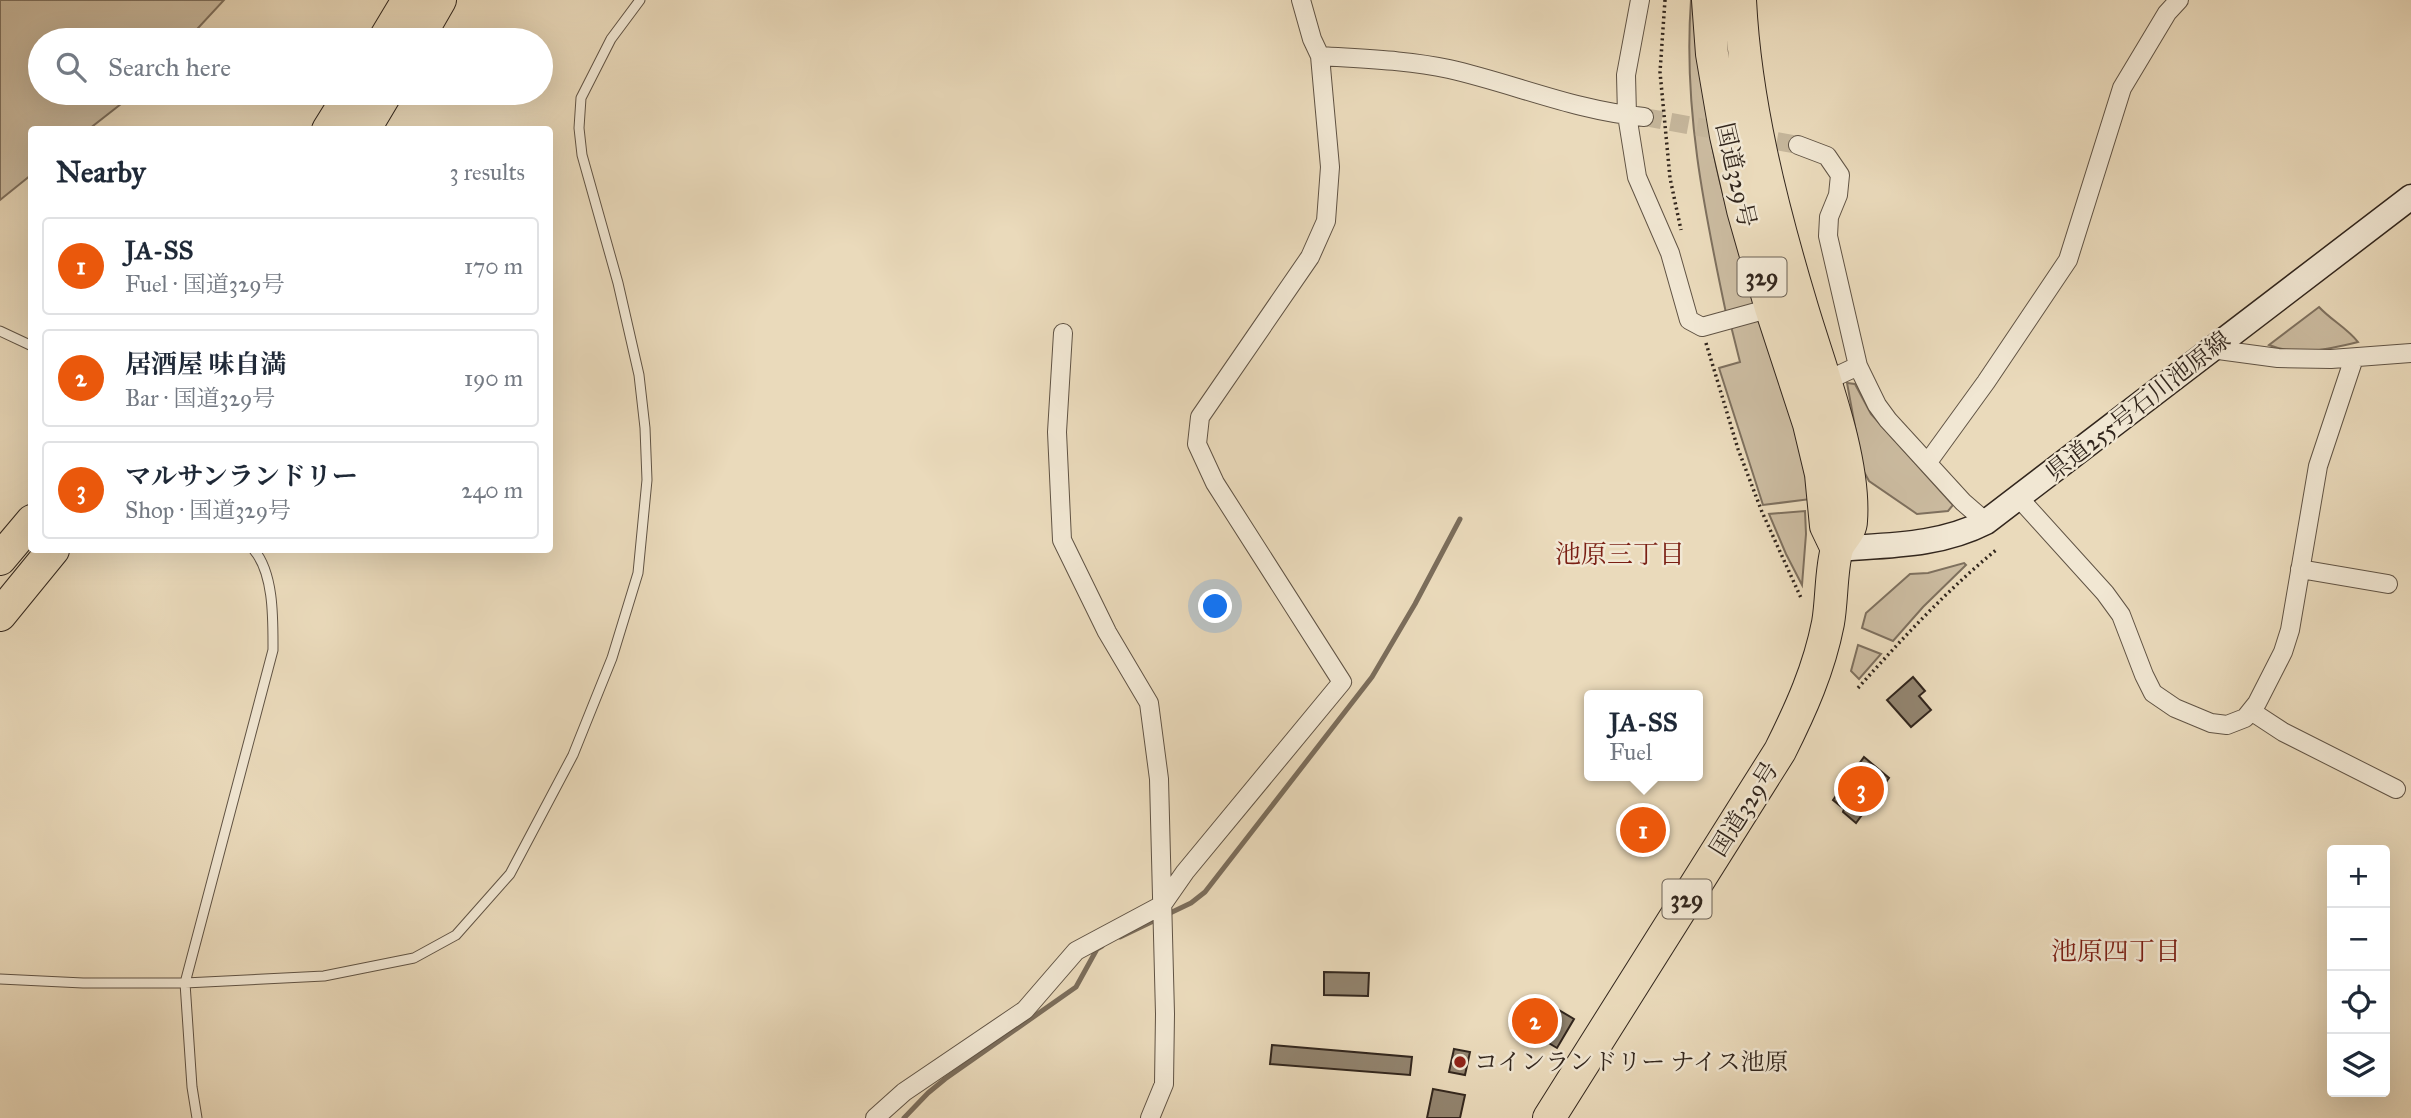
<!DOCTYPE html>
<html lang="en">
<head>
<meta charset="utf-8">
<style>
  :root { --surface:#fff; --page:#f6f6f7; --text:#1f2937; --muted:#747a83; --line:#e0e1e3; --accent:#ea580c }
  body { margin:0; font-family:"IM FELL Great Primer","Noto Serif JP",serif; background:var(--page); color:var(--text) }
  .controls { position:absolute; right:21px; bottom:21px; display:grid; overflow:hidden; border-radius:7px; box-shadow:0 7px 28px #0002 }
  .controls button { width:63px; height:63px; display:grid; place-items:center; padding:0; border:0; border-bottom:2px solid var(--line); background:var(--surface); color:var(--text); font:35px sans-serif }
  .you { position:absolute; left:1216px; top:607px; width:24px; height:24px; margin:-18px; border:5px solid #fff; border-radius:50%; background:#1a73e8; box-shadow:0 0 0 10px #1a73e833 }
  .badge { display:grid; place-items:center; width:46px; height:46px; border-radius:50%; background:var(--accent); color:#fff; font-size:23px; font-weight:700 }
  .pin { position:absolute; translate:-50% -50%; border:4px solid #fff; box-shadow:0 2px 7px #0006 }
  .popup { position:absolute; left:1584px; top:690px; width:119px; height:91px; box-sizing:border-box; display:grid; place-content:center; border-radius:7px; background:var(--surface); filter:drop-shadow(0 2px 5px #0005); font-size:23px; white-space:nowrap; color:var(--muted) }
  .popup b { font-size:26px; color:var(--text) }
  .popup::after { content:''; position:absolute; left:50%; top:100%; margin-left:-14px; border:14px solid transparent; border-top-color:var(--surface) }
  .list { margin:0; padding:0; list-style:none }
  h2 { display:flex; justify-content:space-between; align-items:center; height:91px; margin:0; padding:0 28px; font-size:30px }
  h2 small { font-size:23px; font-weight:400; color:var(--muted) }
  .list li { display:grid; grid-template-columns:46px 1fr auto; gap:21px; align-items:center; box-sizing:border-box; height:98px; margin:0 14px 14px; padding:0 14px; border:2px solid var(--line); border-radius:7px }
  .list b { display:block; font-size:26px; white-space:nowrap }
  .list p { margin:0; font-size:23px; white-space:nowrap; color:var(--muted) }
  .list em { font-size:23px; font-style:normal; color:var(--muted) }
  .icon { flex:none; width:38px; height:38px; fill:none; stroke:currentColor; stroke-width:2; stroke-linecap:round; stroke-linejoin:round }
  .map { position:relative; flex:none; width:2411px; height:1118px; overflow:hidden }
  .search { position:absolute; background:var(--surface); box-shadow:0 7px 28px #0002; left:28px; top:28px; width:525px; height:77px; display:flex; align-items:center; gap:18px; box-sizing:border-box; padding:0 24px; border-radius:38px; color:var(--muted); font-size:26px }
  .panel { position:absolute; background:var(--surface); box-shadow:0 7px 28px #0002; left:28px; top:126px; width:525px; height:427px; border-radius:7px }
  .map>svg:first-child { display:block }
  .green { fill:#cbbba0; stroke:#7e705e; stroke-width:2 }
  .lines { fill:none; stroke-linecap:round; stroke-linejoin:round }
  .stream { stroke:#7b6d5b; stroke-width:5 }
  .building { fill:#92846f; stroke:#32261d; stroke-width:2 }
  .street-tunnel { stroke:#c5b69b; stroke-width:18; stroke-dasharray:18 9; stroke-linecap:butt }
  .lane-casing { stroke:#605344; stroke-width:11 }
  .street-casing { stroke:#605344; stroke-width:20 }
  .secondary-casing { stroke:#32261d; stroke-width:27 }
  .highway-casing { stroke:#32261d; stroke-width:34 }
  .path { stroke:#32261d; stroke-width:3.5; stroke-dasharray:2 3.5; stroke-linecap:butt }
  .lane { stroke:#f1e7d3; stroke-width:9 }
  .street { stroke:#f1e7d3; stroke-width:18 }
  .secondary { stroke:#f1e7d3; stroke-width:24 }
  .highway { stroke:#eadabb; stroke-width:32 }
  .poi-dot { fill:#8f2418; stroke:#f1e7d3; stroke-width:2.5 }
  .labels { text-anchor:middle; stroke-width:5; stroke-linejoin:round; paint-order:stroke }
  .shield { fill:#f1e7d3; stroke:#6b6054; stroke-width:2 }
  .shield-label { font-size:23px; font-weight:bold; fill:#32261d }
  .street-label { font-size:24px; fill:#32261d; stroke:#f1e7d3 }
  .poi-label { font-size:24px; fill:#32261d; stroke:#f1e7d3; text-anchor:start }
  .neighbourhood-label { font-size:26px; fill:#7a1f14; stroke:#f1e7d3 }
</style>
</head>
<body>
<div class="map">
<svg width="2411" height="1118" viewBox="0 0 2411 1118">
  <rect width="100%" height="100%" fill="#eadabb"/>
  <filter id="stains"><feTurbulence type="fractalNoise" baseFrequency=".00286" numOctaves="4"/><feColorMatrix values="0 0 0 0 .2 0 0 0 0 .09 0 0 0 0 .02 0 0 0 .5 -.17"/></filter>
  <radialGradient id="worn" r=".72"><stop offset=".6" stop-color="#630" stop-opacity="0"/><stop offset="1" stop-color="#630" stop-opacity=".3"/></radialGradient>
  <path class="green" d="M0 0H224L187 40H40V93H135L89 129 32 130 31 175 0 200Z
    M1691 0H1694C1700 50 1703 101 1713 150 1723 203 1741 254 1757 306L1726 313C1704 209 1683 107 1691 0Z
    M2319 307C2331 320 2347 328 2358 342 2330 349 2297 357 2269 345Z
    M1759 318 1792 418 1811 499 1763 505 1719 368 1740 362 1731 326Z
    M1847 383 1855 384 1871 414 1953 505 1948 511 1917 514 1869 481 1863 470Z
    M1805 511 1806 534 1802 585 1786 554 1769 514Z
    M1964 563 1966 565 1923 607 1893 641 1862 628 1866 613 1910 574 1928 573Z
    M1858 645 1881 654 1859 679 1851 671Z"/>
  <g class="lines">
    <path class="stream" d="M1120 937 1191 903 1205 892 1372 677 1415 604 1460 519
      M904 1118 928 1093 945 1079 1076 987 1097 949 1102 946"/>
  </g>
  <path class="building" d="M1913 677 1925 691 1919 696 1931 710 1911 727 1887 700Z
    M1864 757 1889 778 1856 823 1843 812 1844 809 1833 800Z
    M1324 972 1369 973 1368 996 1324 995Z
    M1542 1000 1574 1019 1557 1048 1525 1029Z
    M1272 1045 1412 1057 1410 1075 1270 1064Z
    M1454 1049 1470 1052 1465 1075 1449 1072Z
    M1433 1089 1465 1095 1460 1118H1427Z"/>
  <g class="lines">
    <path class="street-tunnel" d="M1644 117 1798 145"/>
    <g class="lane-casing">
      <path id="lane" d="M0 331 32 346
        M0 979 83 983H185L324 976 414 958 456 935 510 874 573 755 612 658 638 573 647 480 645 428 639 375 618 283 582 155 579 128 581 98 611 39 640 0
        M197 1118 192 1087 185 983 273 650C273 619 274 574 254 550"/>
    </g>
    <g class="street-casing">
      <path id="street" d="M1640 0 1626 75 1627 115 1637 177 1670 253 1689 320 1702 327 1771 308
        M1320 56C1364 59 1407 60 1449 69 1515 84 1576 111 1644 117
        M1798 145 1827 156 1840 175 1838 195 1829 217 1828 236 1858 366 1877 405 1888 420 1963 502 1986 522
        M1063 333 1057 432 1062 540 1107 632 1149 703 1159 779 1165 1014 1164 1084 1150 1118
        M2211 349 2278 358 2331 359 2411 353
        M1824 382 1858 366
        M1928 462 1986 382 2068 260 2122 88 2167 13 2179 0
        M2019 498 2105 593 2121 615 2144 675 2153 693 2175 708 2211 723 2227 725 2245 718 2257 703 2283 652 2290 630 2318 466 2354 358
        M2300 569 2388 584
        M2251 711 2283 732 2396 789
        M875 1118 904 1092 1025 1010 1076 951 1162 905 1185 872 1342 682 1215 483 1197 444 1200 417 1310 257 1326 221 1330 167 1320 56 1312 39 1301 0"/>
    </g>
    <g class="secondary-casing">
      <path id="secondary" d="M1837 549C1889 545 1939 546 1986 522L2411 197"/>
    </g>
    <g class="highway-casing">
      <path id="highway" d="M1708 0 1712 54 1726 136 1743 210 1771 308 1809 424 1821 474 1826 526 1837 549
        M384 40 408 0
        M417 40 440 0
        M328 130 351 93
        M364 130 386 93
        M0 559 32 521
        M0 615 53 550
        M1549 1118 1780 751C1801 709 1819 669 1828 623 1832 601 1831 568 1837 549 1840 539 1851 532 1851 521 1856 457 1818 364 1800 301 1771 204 1745 101 1740 0"/>
    </g>
    <path class="path" d="M1665 0 1660 72 1670 178 1681 230
      M1706 343 1738 449 1762 512 1802 600
      M1858 688C1901 640 1946 591 1996 550"/>
    <use href="#lane" class="lane"/>
    <use href="#street" class="street"/>
    <use href="#secondary" class="secondary"/>
    <use href="#highway" class="highway"/>
  </g>
  <circle class="poi-dot" cx="1460" cy="1062" r="7"/>
  <g class="labels">
    <g class="shield">
      <rect x="1737.5" y="257.5" width="49" height="39" rx="5"/>
      <rect x="1662.5" y="879.5" width="49" height="39" rx="5"/>
    </g>
    <g class="shield-label">
      <text x="1762" y="285">329</text>
      <text x="1687" y="907">329</text>
    </g>
    <g class="street-label">
      <text transform="translate(1736 175) rotate(77)" y="8">国道329号</text>
      <text transform="translate(2138 406) rotate(-38)" y="8">県道255号石川池原線</text>
      <text transform="translate(1744 809) rotate(-58)" y="8">国道329号</text>
    </g>
    <g class="poi-label">
      <text x="1474" y="1070">コインランドリー ナイス池原</text>
    </g>
    <g class="neighbourhood-label">
      <text x="1620" y="563">池原三丁目</text>
      <text x="2116" y="960">池原四丁目</text>
    </g>
  </g>
  <rect width="100%" height="100%" filter="url(#stains)"/>
  <rect width="100%" height="100%" fill="url(#worn)"/>
</svg>
<div class="controls">
<button>+</button>
<button>−</button>
<button><svg class="icon" aria-label="locate" viewBox="0 0 24 24"><circle cx="12" cy="12" r="6"/><path d="M12 2v4M12 18v4M2 12h4M18 12h4"/></svg></button>
<button><svg class="icon" aria-label="layers" viewBox="0 0 24 24"><path d="M12 4l9 5-9 5-9-5zM3 14l9 5 9-5"/></svg></button>
</div>
<div class="you"></div>
<div class="pin badge" style="left:1643px;top:830px">1</div>
<div class="popup"><b>JA-SS</b>Fuel</div>
<div class="pin badge" style="left:1535px;top:1021px">2</div>
<div class="pin badge" style="left:1861px;top:789px">3</div>
<div class="search"><svg class="icon" aria-label="search" viewBox="0 0 24 24"><circle cx="10" cy="10" r="6"/><path d="M15 15l6 6"/></svg>Search here</div>
<section class="panel">
<h2>Nearby<small>3 results</small></h2>
<ul class="list">
<li><span class="badge">1</span><div><b>JA-SS</b><p>Fuel · 国道329号</p></div><em>170 m</em></li>
<li><span class="badge">2</span><div><b>居酒屋 味自満</b><p>Bar · 国道329号</p></div><em>190 m</em></li>
<li><span class="badge">3</span><div><b>マルサンランドリー</b><p>Shop · 国道329号</p></div><em>240 m</em></li>
</ul>
</section>
</div>
</body>
</html>
